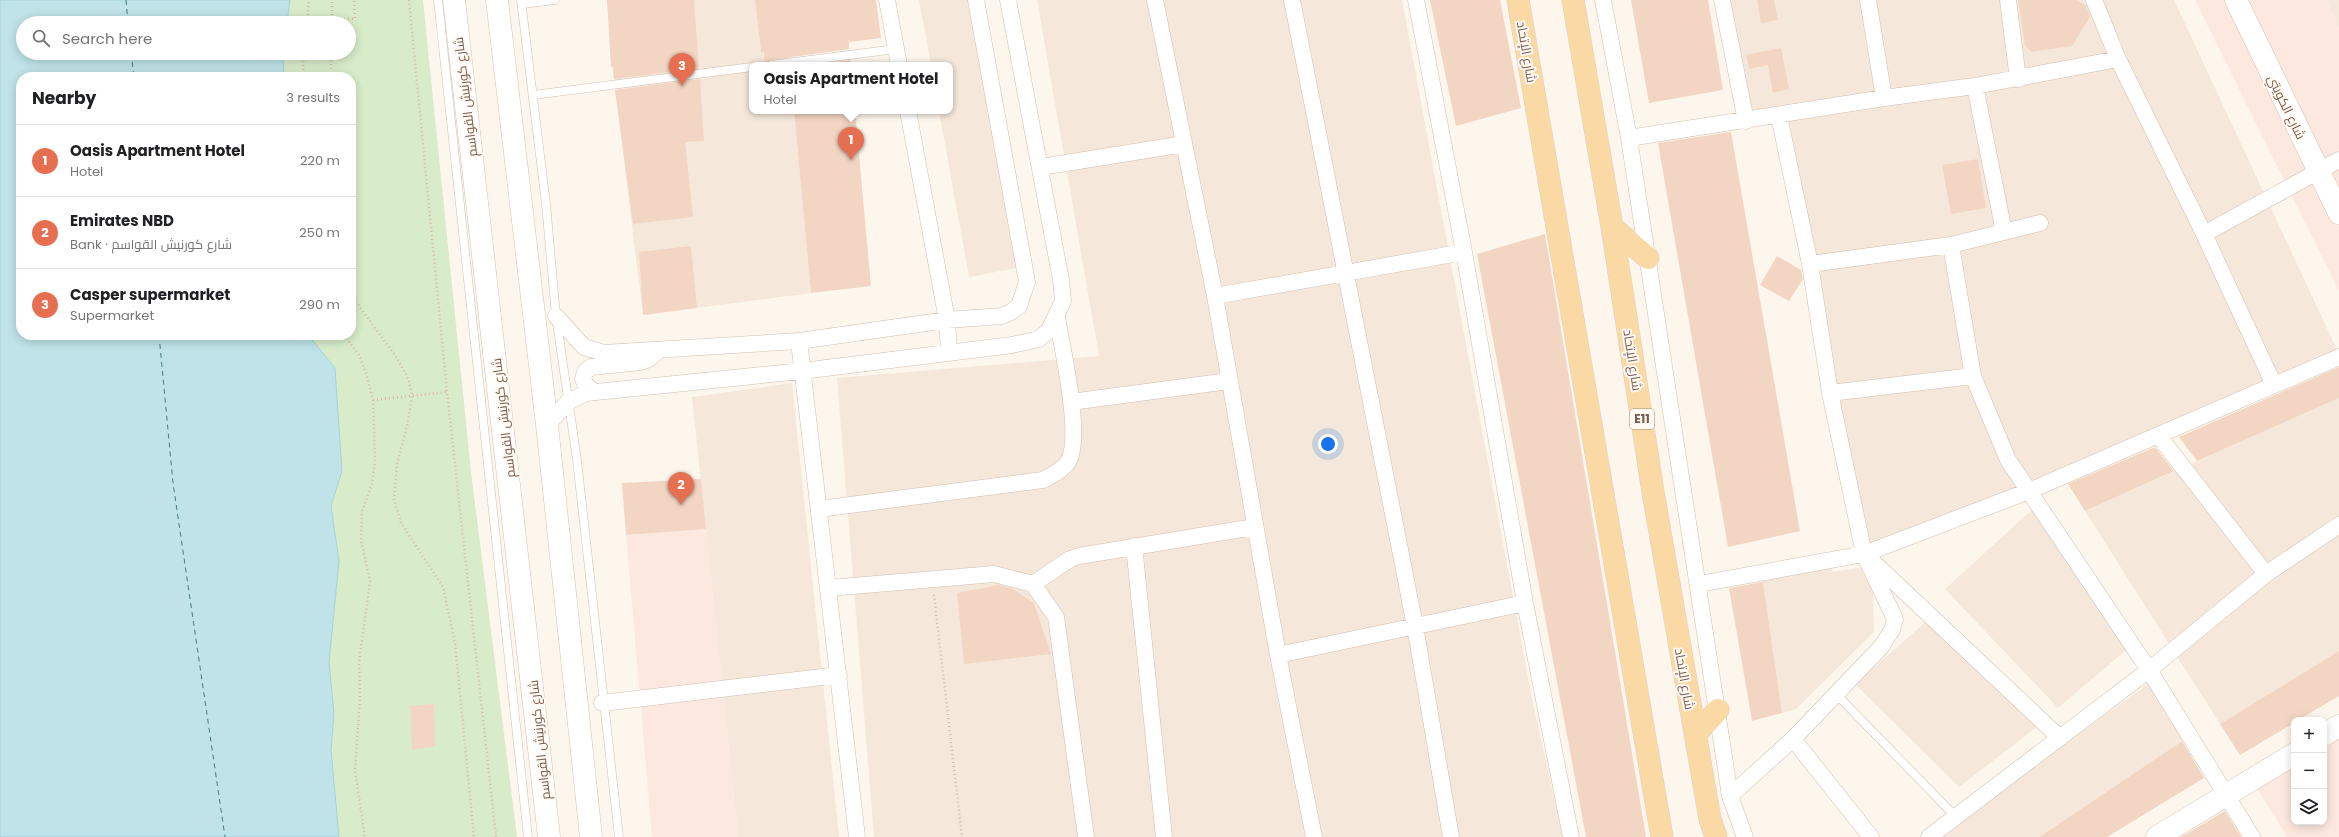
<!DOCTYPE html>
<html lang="en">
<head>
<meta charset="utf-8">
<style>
  :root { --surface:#fff; --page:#f6f6f6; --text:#202124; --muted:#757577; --line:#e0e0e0; --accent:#e76f51 }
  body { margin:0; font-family:Poppins,Cairo,sans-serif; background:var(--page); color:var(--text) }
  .controls { position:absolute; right:12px; bottom:12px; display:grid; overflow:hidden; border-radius:8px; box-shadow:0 2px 10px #0003 }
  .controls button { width:36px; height:36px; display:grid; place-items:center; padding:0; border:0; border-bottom:1px solid var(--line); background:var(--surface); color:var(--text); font:20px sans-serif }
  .you { position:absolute; left:1328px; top:444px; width:14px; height:14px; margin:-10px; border:3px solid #fff; border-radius:50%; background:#1a73e8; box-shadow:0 0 0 6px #1a73e833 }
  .badge { display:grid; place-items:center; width:26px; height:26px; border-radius:50%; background:var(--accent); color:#fff; font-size:13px; font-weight:700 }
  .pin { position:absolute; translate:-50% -33px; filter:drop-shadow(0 1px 2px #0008) }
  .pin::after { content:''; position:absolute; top:21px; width:14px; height:12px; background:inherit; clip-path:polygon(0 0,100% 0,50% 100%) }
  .popup { position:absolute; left:749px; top:62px; width:204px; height:52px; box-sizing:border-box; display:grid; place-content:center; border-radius:8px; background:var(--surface); filter:drop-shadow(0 1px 3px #0005); font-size:13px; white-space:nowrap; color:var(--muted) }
  .popup b { font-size:15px; color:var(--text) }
  .popup::after { content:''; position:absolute; left:50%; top:100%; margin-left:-8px; border:8px solid transparent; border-top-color:var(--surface) }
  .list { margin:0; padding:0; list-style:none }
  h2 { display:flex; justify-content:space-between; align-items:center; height:52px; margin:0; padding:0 16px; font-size:17px }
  h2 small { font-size:13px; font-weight:400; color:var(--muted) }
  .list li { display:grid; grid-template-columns:26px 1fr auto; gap:12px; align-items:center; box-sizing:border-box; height:72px; padding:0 16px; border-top:1px solid var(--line) }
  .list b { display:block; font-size:15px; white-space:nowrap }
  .list p { margin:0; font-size:13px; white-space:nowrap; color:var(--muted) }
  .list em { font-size:13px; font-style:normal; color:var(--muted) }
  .icon { flex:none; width:22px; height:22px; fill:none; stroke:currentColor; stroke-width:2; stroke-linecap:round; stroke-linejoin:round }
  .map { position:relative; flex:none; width:2339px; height:837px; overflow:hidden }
  .search { position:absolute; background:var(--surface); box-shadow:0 2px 10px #0003; left:16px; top:16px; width:340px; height:44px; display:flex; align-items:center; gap:10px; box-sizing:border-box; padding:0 14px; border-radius:22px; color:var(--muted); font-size:15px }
  .panel { position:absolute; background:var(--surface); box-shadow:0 2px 10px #0003; left:16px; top:72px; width:340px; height:268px; border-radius:16px }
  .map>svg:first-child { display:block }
  .residential { fill:#f5e8da }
  .commercial { fill:#fde8e0 }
  .green { fill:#d8ecc9 }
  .water { fill:#bfe3e8; stroke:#a5d3da }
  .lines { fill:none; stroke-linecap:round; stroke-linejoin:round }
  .ferry { stroke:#437c86; stroke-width:1; stroke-dasharray:5 4; stroke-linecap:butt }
  .building { fill:#f3d5c3 }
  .lane-casing { stroke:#d1beb0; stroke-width:9 }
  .street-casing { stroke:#d1beb0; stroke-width:17 }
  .secondary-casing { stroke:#d6c0b0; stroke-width:23 }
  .primary-casing { stroke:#dad1cd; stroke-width:23 }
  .path { stroke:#d9b8a5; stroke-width:2.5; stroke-dasharray:1 3; stroke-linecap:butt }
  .lane { stroke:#fff; stroke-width:8 }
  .street { stroke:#fff; stroke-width:16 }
  .secondary { stroke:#fff; stroke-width:22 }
  .primary { stroke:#fbd9a5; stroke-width:22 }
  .labels { text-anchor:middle; stroke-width:4; stroke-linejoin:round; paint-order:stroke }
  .shield { fill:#fffaf3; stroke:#a28b7f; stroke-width:1 }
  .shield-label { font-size:12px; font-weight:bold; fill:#7a5c4d }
  .street-label { font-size:13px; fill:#7a5c4d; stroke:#fffaf3 }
</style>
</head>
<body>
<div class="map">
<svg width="2339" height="837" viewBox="0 0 2339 837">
  <rect width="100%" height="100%" fill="#fdf6ec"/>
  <path class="residential" d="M607 0H755L761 52 786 29 789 65H752V111H794L811 293 643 315 615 88Z
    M919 0H979L1028 266 969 277 939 111H950V65H931Z
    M1037 0H1402L1532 699 1563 837H874L837 378 1099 356Z
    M1722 0H2174L2339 354 1864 554 1779 116 1746 121Z
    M2326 0H2339V28Z
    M792 383 839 837H738L692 397Z
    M2339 398V651L2220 724 2085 511Z
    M2036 506 2126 650 2058 708 1945 589Z
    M1831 562 1832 572 1872 566 1874 632 1796 709 1782 713 1762 576Z
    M1937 612 2042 723 1959 787 1855 684Z
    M2151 682 2183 740 2039 837H1931L1950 826Z"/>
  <path class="commercial" d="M2195 0H2326L2339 28V291Z
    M706 529 738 837H652L626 535Z
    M2339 734V837H2287L2254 783 2294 760V822H2324V743Z"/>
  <path class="green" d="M290 0H423L471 472 517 837H339L338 835 331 750 334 714 329 662 339 561 331 506 342 471 335 368 308 335H351V77H284L283 53H349V23H287Z"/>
  <path class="water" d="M0 0H290L287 23H23V53H283L284 77H21V335H308L335 368 342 471 331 506 339 561 329 662 334 714 331 750 339 837H0Z"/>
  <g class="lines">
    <path class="ferry" d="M126 0 128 23
      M131 53 134 77
      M159 335 173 483 225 837"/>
  </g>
  <path class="building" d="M607 0H694L699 68 614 79 613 67H611Z
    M755 0H876L881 38 849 42V49L770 60 765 65 764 52H761Z
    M1430 0H1500L1521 108 1456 126Z
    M1631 0H1708L1723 90 1649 103Z
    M1757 0H1774L1778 20 1761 23Z
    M2018 0H2076L2086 5 2090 17 2072 46 2031 52 2025 45Z
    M1781 48 1789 89 1773 93 1768 65 1749 69 1746 55Z
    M850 60 851 65H814Z
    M700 79 704 141 685 142 693 217 633 224 615 90Z
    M794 111H855L871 286 811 293Z
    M1731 132 1800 531 1728 547 1658 143Z
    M1978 159 1986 208 1951 214 1942 165Z
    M1545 234 1646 837H1586L1477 254Z
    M691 246 697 308 643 315 639 252Z
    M1777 256 1801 270 1803 279 1789 301 1760 285Z
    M2339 367V398L2197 461 2179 437Z
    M2155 447 2174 471 2085 511 2068 484Z
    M701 479 706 529 626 535 622 483Z
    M1763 582 1782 713 1752 721 1729 588Z
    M999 585 1011 588 1034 603 1051 654 964 664 957 593Z
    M2339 651V696L2298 720H2294V723L2240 755 2220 724Z
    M434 704 435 746 412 750 410 706Z
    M2182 741 2204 778 2107 837H2039Z
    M2225 811 2241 837H2181Z"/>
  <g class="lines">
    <g class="lane-casing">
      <path id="lane" d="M438 0 528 837
        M521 0 546 204 556 316 577 460 619 837
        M522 4 555 0
        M771 65 896 49
        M533 95 752 67
        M1836 694 1956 817"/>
    </g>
    <g class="street-casing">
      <path id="street" d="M887 0 899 65
        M1155 0 1215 296 1278 655 1314 837
        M1292 0 1415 626 1451 837
        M1416 0 1464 252 1525 603 1571 837
        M1603 0 1629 138 1730 796 1745 837
        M1722 0 1746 121
        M1868 0 1884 98
        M2008 0 2018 79
        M2094 0 2118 59 2204 234 2274 385
        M1975 86 2004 232
        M908 111 947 320 949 352
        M1629 138 1884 98 1975 86 2118 59
        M1041 167 1184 144
        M2204 234 2339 160
        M1951 245 2040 223
        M1810 264 1951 245 1973 376 2008 460 2149 670 2252 837
        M1215 296 1464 252
        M556 316 584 347 604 353 799 341 947 320 1002 316 1011 312 1019 306 1027 282 976 0
        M799 341 857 837
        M594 392 586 385 583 379 585 372 591 367 641 362 649 359 658 351
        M1830 393 1973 376
        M1071 402 1229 381
        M547 425 568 402 586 393 802 371 1012 345 1039 339 1049 330 1063 301 1061 280 1008 0
        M2158 435 2266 574
        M819 509 1043 480C1051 476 1063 470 1068 462 1083 438 1062 347 1057 317
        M1134 546 1164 837
        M1871 560 2060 738
        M1033 584 1070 559 1079 556 1254 527
        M1699 584 1864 554 2029 491 2339 357
        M829 588 994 574 1033 584 1056 617 1086 837
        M1278 655 1525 603
        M602 703 839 675
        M1793 739 1871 837
        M1730 796 1793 739 1881 647 1892 630 1895 619 1864 554 1830 393 1810 264 1779 116
        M1929 837 2149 670 2266 574 2339 525"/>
    </g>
    <g class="secondary-casing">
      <path id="secondary" d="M454 0 549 837
        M497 0 547 425 591 837
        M2236 0 2339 213
        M2324 735 2339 726
        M2157 837 2294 754"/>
    </g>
    <g class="primary-casing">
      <path id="primary" d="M1518 0 1662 837
        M1573 0 1612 227 1653 492 1710 819 1716 837
        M1612 227 1648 258
        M1695 735 1718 710"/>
    </g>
    <path class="path" d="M409 0 447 392 496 837
      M332 19H355L354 0
      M307 23 309 0
      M332 23V0
      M304 53 303 68 305 77
      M331 77V53
      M351 122V160
      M351 295 397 358 409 380 412 396 408 422 397 464 394 499 401 523 443 587 455 643 474 837
      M344 335 359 355 366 373 373 400 375 460 372 484 362 511 361 540 370 581 359 663 360 698 355 771 365 837
      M373 400 447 392
      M934 595 962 837"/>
    <use href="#lane" class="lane"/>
    <use href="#street" class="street"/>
    <use href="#secondary" class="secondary"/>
    <use href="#primary" class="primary"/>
  </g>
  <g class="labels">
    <rect class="shield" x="1630" y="409" width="24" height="20" rx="3"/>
    <g class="shield-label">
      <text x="1642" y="423">E11</text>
    </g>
    <g class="street-label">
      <text transform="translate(1527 52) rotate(80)" y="5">شارع الإتحاد</text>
      <text transform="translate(465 97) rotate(-97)" y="5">شارع كورنيش القواسم</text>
      <text transform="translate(2287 107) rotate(64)" y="5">شارع الكويتي</text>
      <text transform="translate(1633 360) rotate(81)" y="5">شارع الإتحاد</text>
      <text transform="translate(503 418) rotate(-97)" y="5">شارع كورنيش القواسم</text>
      <text transform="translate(1685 679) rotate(80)" y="5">شارع الإتحاد</text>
      <text transform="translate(539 740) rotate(-96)" y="5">شارع كورنيش القواسم</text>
    </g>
  </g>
</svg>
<div class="controls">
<button>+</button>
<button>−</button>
<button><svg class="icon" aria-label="layers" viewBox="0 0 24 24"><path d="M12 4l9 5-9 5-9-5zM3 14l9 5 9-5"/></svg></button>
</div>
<div class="you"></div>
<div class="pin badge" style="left:851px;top:160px">1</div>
<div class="popup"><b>Oasis Apartment Hotel</b>Hotel</div>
<div class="pin badge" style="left:681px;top:505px">2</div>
<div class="pin badge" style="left:682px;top:86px">3</div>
<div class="search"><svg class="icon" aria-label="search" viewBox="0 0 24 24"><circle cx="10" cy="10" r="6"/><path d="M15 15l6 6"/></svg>Search here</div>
<section class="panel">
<h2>Nearby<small>3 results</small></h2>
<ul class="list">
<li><span class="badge">1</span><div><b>Oasis Apartment Hotel</b><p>Hotel</p></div><em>220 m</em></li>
<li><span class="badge">2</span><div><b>Emirates NBD</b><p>Bank · شارع كورنيش القواسم</p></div><em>250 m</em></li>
<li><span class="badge">3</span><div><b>Casper supermarket</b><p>Supermarket</p></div><em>290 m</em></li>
</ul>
</section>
</div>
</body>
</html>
